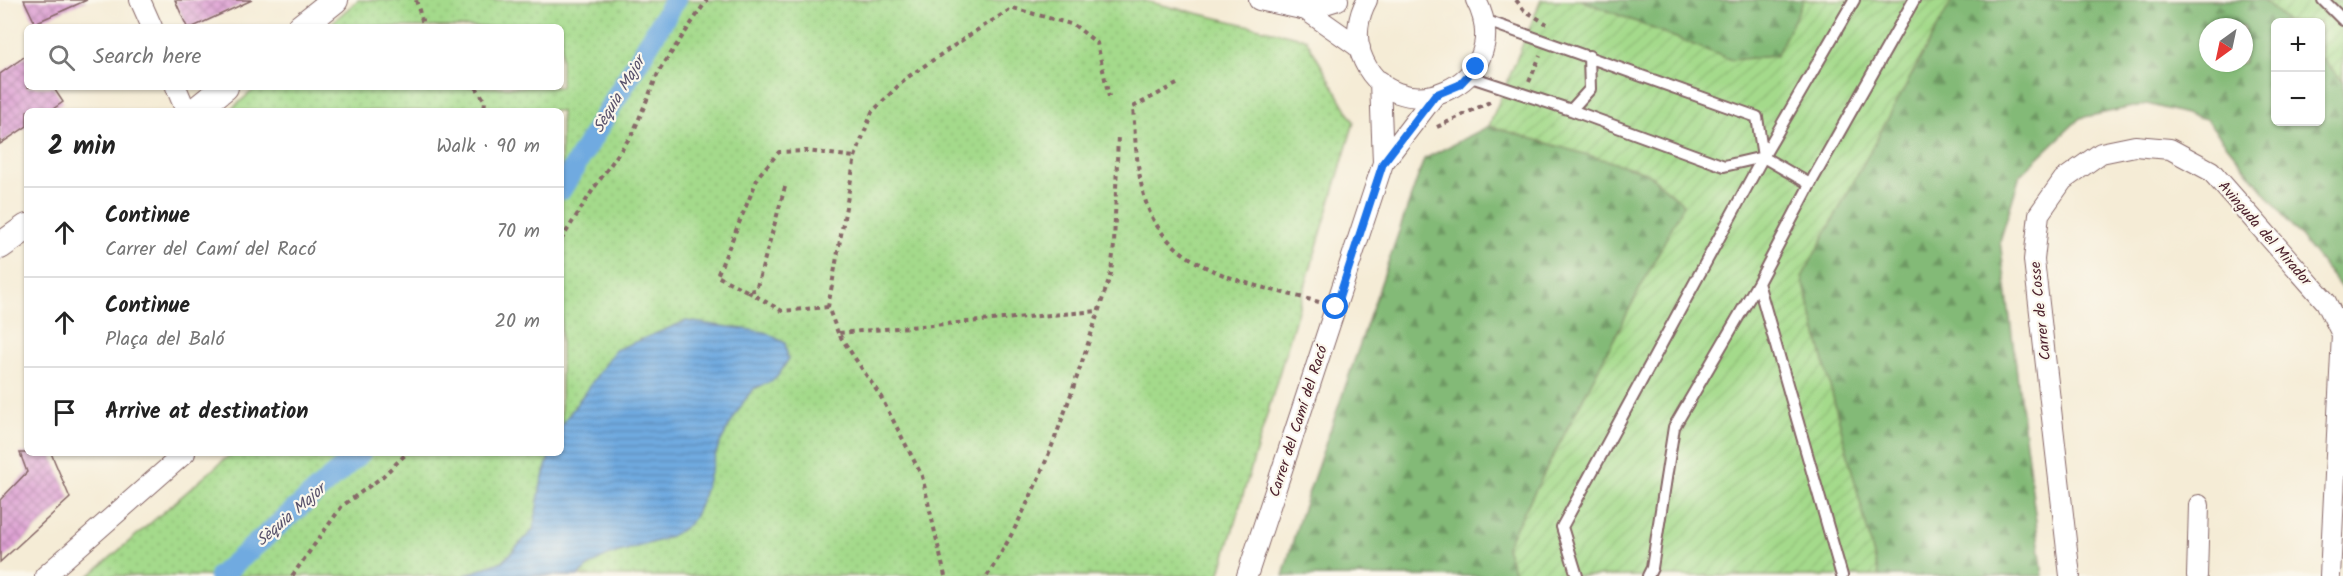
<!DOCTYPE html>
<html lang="en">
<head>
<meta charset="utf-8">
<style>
  :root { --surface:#fff; --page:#f6f6f6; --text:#222; --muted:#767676; --line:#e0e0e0 }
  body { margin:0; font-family:Kalam,sans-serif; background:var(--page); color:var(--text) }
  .controls { position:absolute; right:18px; top:18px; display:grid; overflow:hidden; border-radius:9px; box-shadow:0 2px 4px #0004 }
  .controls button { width:54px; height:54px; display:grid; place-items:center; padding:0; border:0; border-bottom:2px solid var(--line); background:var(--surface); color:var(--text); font:30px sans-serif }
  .compass { position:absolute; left:2199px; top:18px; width:54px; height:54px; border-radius:50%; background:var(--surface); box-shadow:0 2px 4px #0004; rotate:213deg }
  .stop { position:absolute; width:18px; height:18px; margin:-14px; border:4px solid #1a73e8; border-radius:50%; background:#fff }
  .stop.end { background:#1a73e8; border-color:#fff; box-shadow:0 2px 6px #0008 }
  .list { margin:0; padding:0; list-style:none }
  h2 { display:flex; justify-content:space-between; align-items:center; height:78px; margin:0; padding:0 24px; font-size:26px }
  h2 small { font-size:20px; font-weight:400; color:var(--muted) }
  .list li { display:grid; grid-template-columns:39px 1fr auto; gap:18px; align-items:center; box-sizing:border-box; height:90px; padding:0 24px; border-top:2px solid var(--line) }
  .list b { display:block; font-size:22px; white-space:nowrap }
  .list p { margin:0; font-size:20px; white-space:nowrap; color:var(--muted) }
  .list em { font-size:20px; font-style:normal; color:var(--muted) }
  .icon { flex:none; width:33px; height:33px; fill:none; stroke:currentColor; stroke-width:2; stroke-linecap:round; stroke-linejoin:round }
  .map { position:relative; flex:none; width:2343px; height:576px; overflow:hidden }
  .search { position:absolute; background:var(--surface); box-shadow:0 2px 4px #0004; left:24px; top:24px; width:540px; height:66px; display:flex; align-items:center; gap:15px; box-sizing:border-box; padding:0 21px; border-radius:9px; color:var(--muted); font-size:22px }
  .panel { position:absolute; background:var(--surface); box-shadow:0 2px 4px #0004; left:24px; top:108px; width:540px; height:348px; border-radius:9px }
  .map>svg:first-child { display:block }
  .grass { fill:url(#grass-dots); stroke:#777c5b; stroke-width:1.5 }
  .forest { fill:url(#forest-firs); stroke:#666c51; stroke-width:1.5; fill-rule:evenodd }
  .garden { fill:url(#garden-furrows); stroke:#777c5b; stroke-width:1.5 }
  .water { fill:url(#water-rules); stroke:#5c6486; stroke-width:1.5 }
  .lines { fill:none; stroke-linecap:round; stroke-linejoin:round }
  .canal { stroke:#6faae0; stroke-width:22 }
  .building { fill:url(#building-cross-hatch) }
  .service-casing { stroke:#866767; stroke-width:14 }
  .minor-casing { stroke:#866767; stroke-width:22 }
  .tertiary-casing { stroke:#866767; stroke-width:28 }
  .path { stroke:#866767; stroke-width:4; stroke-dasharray:4.5 4.5; stroke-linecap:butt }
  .service { stroke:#fff; stroke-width:10 }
  .minor { stroke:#fff; stroke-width:20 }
  .tertiary { stroke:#fff; stroke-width:26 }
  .route { stroke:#1a73e8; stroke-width:8 }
  .labels { text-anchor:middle; stroke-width:4.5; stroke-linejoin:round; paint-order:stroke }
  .street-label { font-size:15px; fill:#4a1f2b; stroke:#fbf7ec }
  .water-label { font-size:16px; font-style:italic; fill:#57506a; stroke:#fbf7ec }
</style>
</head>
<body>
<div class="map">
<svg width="2343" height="576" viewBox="0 0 2343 576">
  <defs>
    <pattern id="grass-dots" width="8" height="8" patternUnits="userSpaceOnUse" patternTransform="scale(1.5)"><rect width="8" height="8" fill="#a4da8b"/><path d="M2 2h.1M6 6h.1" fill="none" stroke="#8fbb78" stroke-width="1.8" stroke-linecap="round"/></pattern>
    <pattern id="forest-firs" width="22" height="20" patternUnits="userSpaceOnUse" patternTransform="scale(1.5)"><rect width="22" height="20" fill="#83ba77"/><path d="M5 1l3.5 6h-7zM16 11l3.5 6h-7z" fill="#6d9762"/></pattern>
    <pattern id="garden-furrows" width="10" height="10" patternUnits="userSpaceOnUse" patternTransform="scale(1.5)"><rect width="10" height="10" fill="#a4da8b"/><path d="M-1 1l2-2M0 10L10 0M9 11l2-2" fill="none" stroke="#8fbb78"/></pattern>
    <pattern id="water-rules" width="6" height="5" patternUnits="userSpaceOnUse" patternTransform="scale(1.5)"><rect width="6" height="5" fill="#6faae0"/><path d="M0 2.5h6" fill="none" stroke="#5d8ab6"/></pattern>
    <pattern id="building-cross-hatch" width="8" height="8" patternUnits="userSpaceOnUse" patternTransform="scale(1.5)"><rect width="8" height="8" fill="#dc9cd2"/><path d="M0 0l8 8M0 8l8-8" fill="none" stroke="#b47fab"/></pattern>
  </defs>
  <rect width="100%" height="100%" fill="#fbf7ec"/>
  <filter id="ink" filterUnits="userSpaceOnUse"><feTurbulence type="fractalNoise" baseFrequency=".0167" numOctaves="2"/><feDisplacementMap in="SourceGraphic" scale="12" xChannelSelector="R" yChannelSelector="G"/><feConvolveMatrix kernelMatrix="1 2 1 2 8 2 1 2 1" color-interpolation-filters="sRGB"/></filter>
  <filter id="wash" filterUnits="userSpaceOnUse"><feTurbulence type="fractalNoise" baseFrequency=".008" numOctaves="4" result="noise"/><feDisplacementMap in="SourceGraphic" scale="24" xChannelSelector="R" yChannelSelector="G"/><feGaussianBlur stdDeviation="1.35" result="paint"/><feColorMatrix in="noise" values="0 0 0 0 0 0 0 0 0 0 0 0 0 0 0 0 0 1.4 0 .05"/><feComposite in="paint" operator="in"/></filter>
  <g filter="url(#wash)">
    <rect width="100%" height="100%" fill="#f5ecd6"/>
    <path class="grass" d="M358 0H1141L1306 39 1354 122 1219 576H89L232 453H561V111H229L257 87H561V27H327Z"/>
    <path class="forest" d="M1581 0H1804L1776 56 1731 60Z
      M1952 0H2264L2288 22H2276V122H2320L2321 57 2343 81V290L2206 119 2147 104 2080 118 2020 175 2000 241 2043 576H1879L1802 277ZM2208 27H2244V63H2208Z
      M1489 126 1646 172 1684 204 1506 547 1516 576H1283L1298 523 1424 159Z"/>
    <path class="garden" d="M1541 0H1581L1731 60 1776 56 1804 0H1952L1802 277 1879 576H1516L1506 547 1684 204 1646 172 1489 126Z
      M2264 0H2343V81L2321 57 2320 22H2288Z"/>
    <path class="water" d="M686 321 765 332 785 343 788 360C784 366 780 374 775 379 769 383 760 385 754 389 745 396 726 432 720 443 711 462 702 513 689 524 657 552 611 542 578 576H462L503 561 533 530 541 484 550 453H561V426L615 350Z"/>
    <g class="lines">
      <path class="canal" d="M561 189 675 0
        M220 576 360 453"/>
    </g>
    <g id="blocks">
      <path class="building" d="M24 0H87L35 23Z
        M175 0H252L193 27H187Z
        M27 55V87H53L63 102 50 111H27V126L0 144V74Z
        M20 453H51L70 498 0 562V500L27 472Z"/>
    </g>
  </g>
  <g filter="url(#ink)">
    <use href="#blocks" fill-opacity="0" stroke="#866767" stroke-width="1.5"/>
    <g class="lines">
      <g class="service-casing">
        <path id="service" d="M2323 0 2343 20
          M1468 76 1571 110 1724 166 1763 157 1757 117 1484 20
          M1571 110 1590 89 1589 56
          M1763 157 1810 184
          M1577 576 1562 527 1763 157 1854 0
          M1648 576 1652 568 1674 427 1758 283
          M1842 576 1758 283 1814 177 1914 0"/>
      </g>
      <g class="minor-casing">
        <path id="minor" d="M140 0 152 27
          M1259 0 1306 10 1360 48
          M1367 0C1358 16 1355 36 1361 54 1391 138 1520 85 1476 0
          M1306 10 1338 0
          M1380 81 1383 163 1435 95
          M176 87 186 111
          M45 576 185 453
          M1247 576 1383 163
          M2070 576 2034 260 2039 214 2063 180 2101 153 2135 146 2170 149 2211 171 2326 302 2342 334 2330 576
          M2197 576 2199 505"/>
      </g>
      <g class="tertiary-casing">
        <path id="tertiary" d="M301 27 335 0
          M195 111 225 87
          M0 246 27 227"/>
      </g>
      <path class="path" d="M416 0 424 27
        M1516 0 1524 10 1547 24
        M1529 82 1540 56
        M1177 84 1133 107C1135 137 1137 180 1148 208 1174 275 1258 285 1319 302
        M476 87 485 101 484 111
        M1437 127 1492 101
        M785 187 756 290 747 291 782 311 828 307
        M561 240 594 188 633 133 659 71 707 0
        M747 291 717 276 759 175 779 152 807 151 855 157
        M838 333 828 307 855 157 872 112 905 79 974 32 1013 8 1074 25 1097 43 1109 97
        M292 576 342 506 382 477 407 453
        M945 576 922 476 881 397 838 333 1098 311
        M987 576C1046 485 1077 376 1111 273L1114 245 1118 134"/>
      <use href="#service" class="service"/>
      <use href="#minor" class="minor"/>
      <use href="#tertiary" class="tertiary"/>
    </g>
  </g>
  <g class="lines" filter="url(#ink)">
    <path class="route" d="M1336 307 1383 163 1435 95 1459 85 1476 67"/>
  </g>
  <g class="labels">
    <g class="street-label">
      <text transform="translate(2265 233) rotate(49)" y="5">Avinguda del Mirador</text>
      <text transform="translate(2040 311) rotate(-96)" y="5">Carrer de Cosse</text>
      <text transform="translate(1298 421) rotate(-72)" y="5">Carrer del Camí del Racó</text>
    </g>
    <g class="water-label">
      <text transform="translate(618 94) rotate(-59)" y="6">Sèquia Major</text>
      <text transform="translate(290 514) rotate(-41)" y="6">Sèquia Major</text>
    </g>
  </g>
</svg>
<div class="controls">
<button>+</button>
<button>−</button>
</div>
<svg class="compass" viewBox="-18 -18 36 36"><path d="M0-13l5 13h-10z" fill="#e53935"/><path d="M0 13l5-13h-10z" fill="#767676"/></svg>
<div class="stop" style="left:1336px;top:307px"></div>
<div class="stop end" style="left:1476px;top:67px"></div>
<div class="search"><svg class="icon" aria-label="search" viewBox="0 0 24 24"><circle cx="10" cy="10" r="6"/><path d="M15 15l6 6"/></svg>Search here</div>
<section class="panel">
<h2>2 min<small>Walk · 90 m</small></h2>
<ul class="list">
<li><svg class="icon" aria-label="ahead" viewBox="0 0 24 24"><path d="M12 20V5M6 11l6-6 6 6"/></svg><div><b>Continue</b><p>Carrer del Camí del Racó</p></div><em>70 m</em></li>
<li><svg class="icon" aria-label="ahead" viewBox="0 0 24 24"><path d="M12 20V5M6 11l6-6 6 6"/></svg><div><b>Continue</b><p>Plaça del Baló</p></div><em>20 m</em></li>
<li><svg class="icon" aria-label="arrive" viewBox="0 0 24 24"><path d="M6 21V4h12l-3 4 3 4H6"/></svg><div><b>Arrive at destination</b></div></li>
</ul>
</section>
</div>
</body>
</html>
